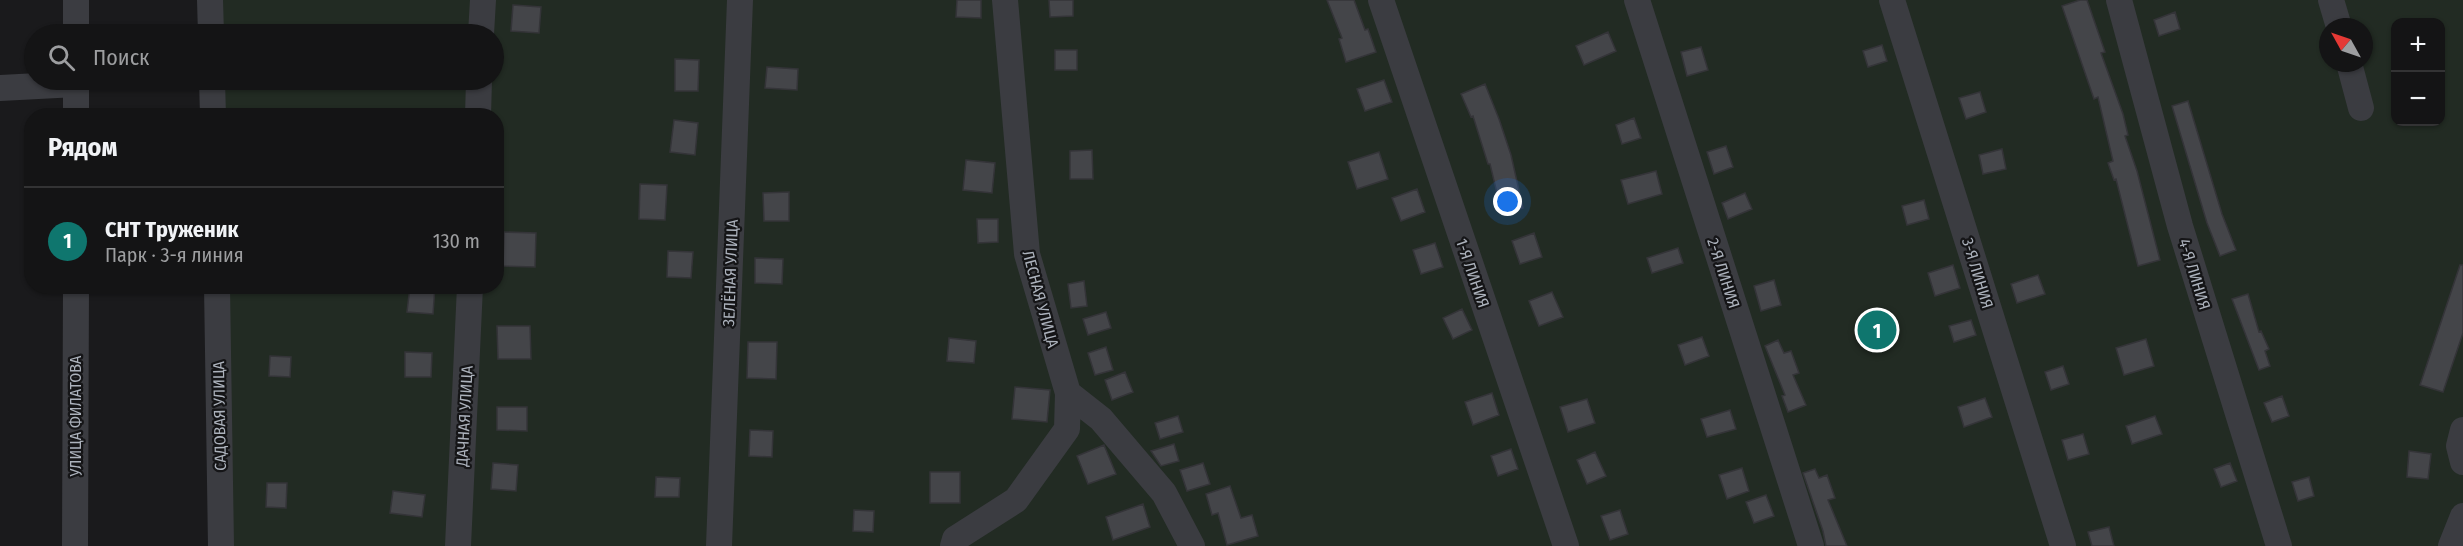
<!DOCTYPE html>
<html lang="ru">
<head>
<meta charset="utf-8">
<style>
  :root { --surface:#141415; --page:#1d1d1e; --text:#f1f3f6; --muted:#9d9ea0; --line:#333334; --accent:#0f766e }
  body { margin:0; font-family:"Fira Sans Condensed",sans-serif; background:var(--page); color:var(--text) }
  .controls { position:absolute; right:18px; top:18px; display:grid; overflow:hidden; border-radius:12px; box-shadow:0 2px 4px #0004 }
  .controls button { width:54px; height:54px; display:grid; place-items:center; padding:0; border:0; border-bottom:2px solid var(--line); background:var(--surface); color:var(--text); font:30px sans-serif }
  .compass { position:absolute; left:2319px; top:18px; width:54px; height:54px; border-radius:50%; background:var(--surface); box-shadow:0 2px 4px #0004; rotate:310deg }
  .you { position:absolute; left:1508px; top:202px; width:21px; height:21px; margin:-15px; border:4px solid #fff; border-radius:50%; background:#1a73e8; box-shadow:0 0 0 9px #1a73e833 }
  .badge { display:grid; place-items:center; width:39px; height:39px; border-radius:50%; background:var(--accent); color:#fff; font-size:20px; font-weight:700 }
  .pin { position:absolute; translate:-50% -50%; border:3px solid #fff; box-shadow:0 2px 6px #0006 }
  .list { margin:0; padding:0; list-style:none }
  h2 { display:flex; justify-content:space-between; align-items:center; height:78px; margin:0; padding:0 24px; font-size:26px }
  h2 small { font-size:20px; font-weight:400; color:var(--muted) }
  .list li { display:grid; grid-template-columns:39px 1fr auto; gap:18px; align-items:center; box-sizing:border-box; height:108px; padding:0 24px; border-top:2px solid var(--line) }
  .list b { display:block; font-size:22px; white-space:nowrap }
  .list p { margin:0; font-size:20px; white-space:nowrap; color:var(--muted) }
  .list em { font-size:20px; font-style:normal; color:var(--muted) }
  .icon { flex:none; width:33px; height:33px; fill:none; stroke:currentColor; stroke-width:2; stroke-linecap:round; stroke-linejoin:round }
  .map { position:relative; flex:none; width:2463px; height:546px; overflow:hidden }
  .search { position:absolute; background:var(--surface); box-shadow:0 2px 4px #0004; left:24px; top:24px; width:480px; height:66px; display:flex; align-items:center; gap:15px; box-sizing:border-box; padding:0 21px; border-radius:33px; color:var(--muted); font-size:22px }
  .panel { position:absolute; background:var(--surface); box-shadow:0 2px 4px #0004; left:24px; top:108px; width:480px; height:186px; border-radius:24px }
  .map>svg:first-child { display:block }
  .green { fill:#222b23; fill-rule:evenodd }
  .building { fill:#444549; stroke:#343438; stroke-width:1.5 }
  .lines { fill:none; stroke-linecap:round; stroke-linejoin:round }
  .minor { stroke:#3b3c41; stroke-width:26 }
  .labels { text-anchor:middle; stroke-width:4.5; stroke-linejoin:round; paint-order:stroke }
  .street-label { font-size:16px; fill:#acb2bc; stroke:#151517 }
</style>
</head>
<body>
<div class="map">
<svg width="2463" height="546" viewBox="0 0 2463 546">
  <rect width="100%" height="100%" fill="#1a1a1c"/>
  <path class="green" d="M199 0H2463V538L2453 546H216L208 287 496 286V116L203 115 202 80H494V34H200ZM2396 22H2440V122H2396ZM2328 27H2364V63H2328Z"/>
  <path class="building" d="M957 0H981V18L956 17Z
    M1049 0H1073V16L1050 17Z
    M1327 0H1354L1365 30 1368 29 1376 52 1346 62 1339 39 1342 38Z
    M2080 0H2087L2105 52 2101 53 2123 114 2128 135 2125 136 2137 171 2160 260 2138 266 2116 179 2114 180 2108 163 2113 161 2098 97 2094 99 2062 6Z
    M513 5 541 7 539 33 511 31Z
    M2175 12 2180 29 2159 36 2154 20Z
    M1608 32 1616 51 1584 65 1576 46Z
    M1882 45 1887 61 1868 67 1863 51Z
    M1701 47 1708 70 1687 76 1681 52Z
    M1055 50H1077V70H1055Z
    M675 59 699 60 698 91H675Z
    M767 67 798 69 797 90 765 88Z
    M1384 80 1392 102 1365 111 1357 89Z
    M1485 84 1499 119 1511 155 1523 208 1502 214 1490 164H1488L1473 116 1471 117 1461 94Z
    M1980 92 1986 112 1966 119 1959 98Z
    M2188 101 2222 214 2236 250 2220 256 2207 223 2172 106Z
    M1634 118 1641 138 1622 144 1616 125Z
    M674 120 698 123 695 155 670 152Z
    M1726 146 1733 167 1714 174 1707 152Z
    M2002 149 2006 169 1983 174 1979 155Z
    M1092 150 1093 179H1070V151Z
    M1379 152 1388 179 1357 189 1348 162Z
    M966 160 995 163 992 193 963 190Z
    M1656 171 1662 194 1628 204 1621 180Z
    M640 184 667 185 665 220 639 219Z
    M1417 189 1425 212 1401 221 1392 198Z
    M789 192V221H764L763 193Z
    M1745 193 1752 209 1728 219 1722 203Z
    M1924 200 1929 219 1907 225 1902 206Z
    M977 219H998V242L978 243Z
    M504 232 536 233 535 267 503 266Z
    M1534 233 1542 257 1520 264 1512 241Z
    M1435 243 1443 267 1421 274 1413 250Z
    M1678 248 1683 263 1652 273 1647 258Z
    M668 251 693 252 691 278 667 277Z
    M755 258 783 259 782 284 755 283Z
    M1953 265 1960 288 1935 296 1928 273Z
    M2460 265H2463V333L2443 392 2420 385Z
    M2038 275 2045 294 2017 303 2011 284Z
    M1774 280 1781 305 1761 311 1754 286Z
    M1084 281 1087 306 1071 308 1068 284Z
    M410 286H435L433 314 407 312Z
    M1552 292 1563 317 1539 326 1529 301Z
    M2248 294 2259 332 2261 331 2269 349 2265 351 2270 366 2259 370 2232 299Z
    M1462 309 1472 330 1453 339 1443 318Z
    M1106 312 1111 328 1088 335 1083 319Z
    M1971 320 1976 335 1954 342 1949 326Z
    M497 326H530L531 359H498Z
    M1702 337 1709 356 1685 365 1678 345Z
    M949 338 976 341 974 363 947 361Z
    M2146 339 2154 366 2124 375 2116 348Z
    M1778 340 1784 353 1791 351 1799 373 1793 375 1806 405 1788 412 1782 396 1785 395 1765 346Z
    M748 342H777L776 379 747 378Z
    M1106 347 1113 370 1095 375 1088 353Z
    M405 352 432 353 431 377H405Z
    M270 356 291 357 290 377 269 376Z
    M2063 366 2069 384 2051 390 2045 372Z
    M1125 372 1133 392 1112 400 1105 380Z
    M1015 387 1050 390 1047 422 1012 419Z
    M1492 393 1499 415 1473 425 1465 402Z
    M2282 396 2289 416 2272 422 2264 403Z
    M1985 398 1992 417 1964 427 1958 407Z
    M1587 399 1595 423 1568 432 1560 407Z
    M497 407H527V431L497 430Z
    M1730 410 1736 429 1707 437 1701 419Z
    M1178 416 1183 432 1160 439 1155 423Z
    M2155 416 2162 434 2132 444 2126 426Z
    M750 430 773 431 772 457 749 456Z
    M2083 434 2089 454 2068 460 2062 440Z
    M1174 444 1179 461 1161 466 1151 451Z
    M1104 445 1116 474 1088 484 1077 456Z
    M1511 449 1518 469 1498 476 1491 456Z
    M2409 451 2431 454 2428 479 2407 477Z
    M1595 452 1606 476 1587 484 1577 460Z
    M493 463 518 465 516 491 491 489Z
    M1203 463 1210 484 1187 491 1180 470Z
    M2230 463 2237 481 2221 487 2214 469Z
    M1742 468 1749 491 1727 499 1719 475Z
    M1815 469 1819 478 1827 475 1835 498 1828 500 1847 546H1826L1823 531 1803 473Z
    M930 472H960V503H930Z
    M656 477 680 478 679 497H655Z
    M2309 477 2314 496 2298 501 2292 482Z
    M267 483H287L286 508 266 507Z
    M1230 486 1241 518 1252 515 1258 536 1227 545 1218 513 1212 515 1206 494Z
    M393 491 425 495 422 517 390 513Z
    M1766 495 1774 516 1754 523 1746 502Z
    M1143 504 1150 527 1113 540 1106 517Z
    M854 510 874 511 873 532 853 531Z
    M1620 510 1628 534 1610 540 1601 516Z
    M2109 527 2114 546H2092L2088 532Z"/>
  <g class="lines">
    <path class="minor" d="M76 0V34
      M210 0 211 34
      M1381 0 1566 546
      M1637 0 1811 546
      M1892 0 2063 546
      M2119 0 2180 226 2279 546
      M2331 0 2339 27
      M481 34 483 0
      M2349 63 2361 108
      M212 80 213 116
      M0 88 76 84
      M76 116V80
      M478 116 479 80
      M217 286 221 546
      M1068 393 1101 419 1164 493 1192 546
      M2463 430 2459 446 2463 462
      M75 546 76 286
      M458 546 470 286
      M719 546 740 0
      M953 546 955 539 1016 500 1067 429 1068 393 1027 254 1005 0
      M2451 546 2463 516"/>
  </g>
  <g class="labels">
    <g class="street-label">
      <text transform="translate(730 273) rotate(-88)" y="6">ЗЕЛЁНАЯ УЛИЦА</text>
      <text transform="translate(1473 273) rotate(71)" y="6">1-Я ЛИНИЯ</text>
      <text transform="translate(1724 273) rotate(72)" y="6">2-Я ЛИНИЯ</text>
      <text transform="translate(1978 273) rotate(73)" y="6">3-Я ЛИНИЯ</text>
      <text transform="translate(2195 274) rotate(73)" y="6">4-Я ЛИНИЯ</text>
      <text transform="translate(1041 299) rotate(75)" y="6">ЛЕСНАЯ УЛИЦА</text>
      <text transform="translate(75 416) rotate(-90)" y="6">УЛИЦА ФИЛАТОВА</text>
      <text transform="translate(219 416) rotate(-91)" y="6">САДОВАЯ УЛИЦА</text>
      <text transform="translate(464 416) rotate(-87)" y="6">ДАЧНАЯ УЛИЦА</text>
    </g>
  </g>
</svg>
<div class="controls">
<button>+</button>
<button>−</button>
</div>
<svg class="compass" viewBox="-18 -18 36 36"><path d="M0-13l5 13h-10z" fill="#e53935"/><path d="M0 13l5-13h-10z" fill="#9d9ea0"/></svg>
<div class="you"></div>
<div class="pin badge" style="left:1877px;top:330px">1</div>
<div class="search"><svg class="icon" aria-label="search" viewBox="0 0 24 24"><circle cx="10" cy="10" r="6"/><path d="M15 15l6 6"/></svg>Поиск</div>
<section class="panel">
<h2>Рядом<small></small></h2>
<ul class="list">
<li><span class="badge">1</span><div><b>СНТ Труженик</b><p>Парк · 3-я линия</p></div><em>130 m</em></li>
</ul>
</section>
</div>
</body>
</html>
